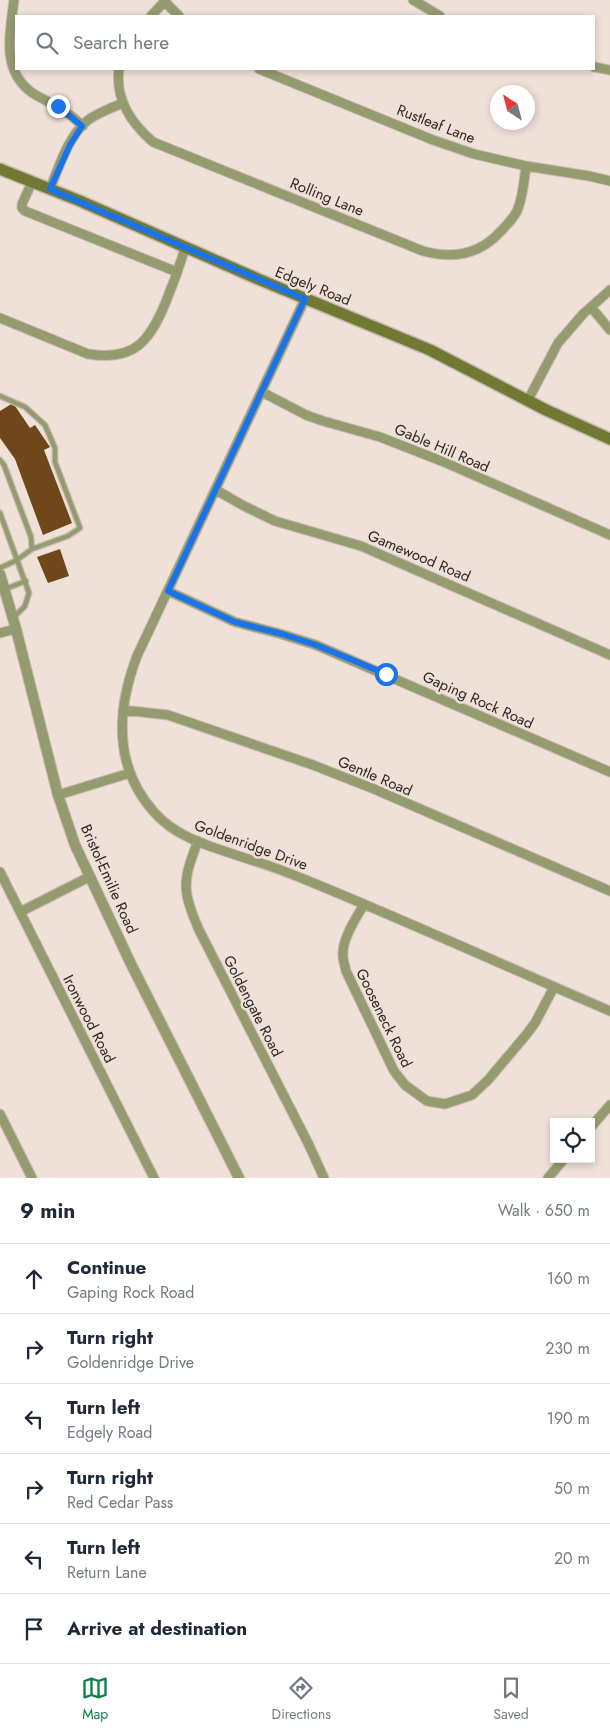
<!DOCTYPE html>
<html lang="en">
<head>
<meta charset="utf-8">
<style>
  :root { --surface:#fff; --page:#f6f6f7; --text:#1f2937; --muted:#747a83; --line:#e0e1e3; --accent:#0b8043 }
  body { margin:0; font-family:Jost,sans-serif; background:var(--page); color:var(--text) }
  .controls { position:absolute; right:15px; bottom:15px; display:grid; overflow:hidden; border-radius:0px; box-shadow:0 2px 8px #0003 }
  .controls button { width:45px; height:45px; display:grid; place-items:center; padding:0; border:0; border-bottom:1px solid var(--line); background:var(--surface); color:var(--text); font:25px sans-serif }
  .compass { position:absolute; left:490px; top:85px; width:45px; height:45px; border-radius:50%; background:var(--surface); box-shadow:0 2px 8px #0003; rotate:324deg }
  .stop { position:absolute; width:15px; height:15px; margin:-11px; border:4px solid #1a73e8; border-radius:50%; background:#fff }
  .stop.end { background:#1a73e8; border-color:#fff; box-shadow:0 1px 5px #0008 }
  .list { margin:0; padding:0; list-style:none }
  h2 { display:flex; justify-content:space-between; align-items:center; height:65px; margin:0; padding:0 20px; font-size:21px }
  h2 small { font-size:16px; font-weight:400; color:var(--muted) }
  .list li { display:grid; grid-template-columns:32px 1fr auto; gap:15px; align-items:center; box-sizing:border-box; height:70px; padding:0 20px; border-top:1px solid var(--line) }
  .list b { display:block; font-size:19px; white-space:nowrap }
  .list p { margin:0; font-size:16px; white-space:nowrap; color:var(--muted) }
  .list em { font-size:16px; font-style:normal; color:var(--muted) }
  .icon { flex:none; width:28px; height:28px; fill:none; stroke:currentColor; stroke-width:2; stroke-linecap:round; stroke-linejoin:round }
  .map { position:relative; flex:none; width:610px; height:1178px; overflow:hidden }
  .search { position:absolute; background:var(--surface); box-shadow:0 2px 8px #0003; left:15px; right:15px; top:15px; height:55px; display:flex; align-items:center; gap:12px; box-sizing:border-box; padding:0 18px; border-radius:0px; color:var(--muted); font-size:19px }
  .sheet { height:485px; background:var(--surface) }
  nav { display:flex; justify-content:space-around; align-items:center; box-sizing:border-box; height:70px; border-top:1px solid var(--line); background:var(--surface); font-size:14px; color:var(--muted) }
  nav a { display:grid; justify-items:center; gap:2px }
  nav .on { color:var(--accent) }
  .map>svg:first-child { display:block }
  .building { fill:#6f471a }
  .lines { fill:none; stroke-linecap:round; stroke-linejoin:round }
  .service-casing { stroke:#c9bbb4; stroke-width:7 }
  .minor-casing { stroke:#c9bbb4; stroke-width:11 }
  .tertiary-casing { stroke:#c9bbb4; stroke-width:12 }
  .secondary-casing { stroke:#c9bbb4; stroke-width:14 }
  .service { stroke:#949c6f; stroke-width:4.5 }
  .minor { stroke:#949c6f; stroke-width:9 }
  .tertiary { stroke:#949c6f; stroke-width:10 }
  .secondary { stroke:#6f7932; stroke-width:11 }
  .route { stroke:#1a73e8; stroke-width:6 }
  .labels { text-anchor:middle; stroke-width:5; stroke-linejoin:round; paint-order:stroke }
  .street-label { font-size:15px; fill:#2f2926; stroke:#efe0d8 }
</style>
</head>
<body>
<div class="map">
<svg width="610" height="1178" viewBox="0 0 610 1178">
  <rect width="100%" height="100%" fill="#efe0d8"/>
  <path class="building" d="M13 403 30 428 35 425 50 447 44 450 72 523 43 535 15 459 0 438V411Z
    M60 549 69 576 48 583 37 557Z"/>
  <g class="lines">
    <g class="service-casing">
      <path id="service" d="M0 396 25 407 45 425 55 448V462L80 528 68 536 32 549
        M0 460 4 465 31 537 32 549 17 560 0 568
        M0 513 29 593 25 606 13 618
        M5 589 26 581"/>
    </g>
    <g class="minor-casing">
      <path id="minor" d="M14 0C10 33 1 69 31 92 40 98 50 102 58 107 67 112 75 119 83 126
        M413 0 440 16
        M165 2 179 16
        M151 16 166 0
        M594 67 610 70
        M119 69C115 100 131 123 153 142L423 251C452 259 479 255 500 232 506 226 513 219 517 211 523 198 524 180 526 166
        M259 69 433 140 474 154 526 166 589 176 610 181
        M32 182 22 204V208L25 211 177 272
        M50 189C59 167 68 136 88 120 98 113 111 108 123 103
        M305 299 137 656C117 709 113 766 154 812 178 840 217 848 251 860 271 866 292 874 311 882 411 923 510 968 610 1011
        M591 307 610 330
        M0 318 88 354C136 362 151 339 167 299 174 282 180 265 185 248
        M262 392 306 415 323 421 380 437 444 462 610 535
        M528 400 558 343 583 314 610 290
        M216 490 244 506 275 521 361 546 610 655
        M168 591 235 622 281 634 316 645 610 772
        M0 633 16 629
        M123 710 168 715 313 765 374 789 610 891
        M58 795 130 773
        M198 841C182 882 182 890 199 930L308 1143 324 1178
        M0 872 154 1178
        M364 904C356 919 342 938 343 956 343 961 345 966 346 971L394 1071 405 1085 427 1101 445 1104 472 1095 488 1080 526 1035 535 1023 554 987
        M20 912 89 877
        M0 1114 32 1178
        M591 1127 610 1105
        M548 1178 564 1159"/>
    </g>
    <g class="tertiary-casing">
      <path id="tertiary" d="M0 574 16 629 58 795 75 845 131 964 239 1178"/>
    </g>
    <g class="secondary-casing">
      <path id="secondary" d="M0 169 80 201 258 279 430 350 546 410 610 439"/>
    </g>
    <use href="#service" class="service"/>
    <use href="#minor" class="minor"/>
    <use href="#tertiary" class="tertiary"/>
    <use href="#secondary" class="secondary"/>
  </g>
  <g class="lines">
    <path class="route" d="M58 106 82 126 70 145 50 189 305 299 168 591 235 622 282 634 316 645 386 674"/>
  </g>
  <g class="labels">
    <g class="street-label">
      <text transform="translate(436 124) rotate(21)" y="5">Rustleaf Lane</text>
      <text transform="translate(327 197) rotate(22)" y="5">Rolling Lane</text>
      <text transform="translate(313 286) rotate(22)" y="5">Edgely Road</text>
      <text transform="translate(442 448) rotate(23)" y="5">Gable Hill Road</text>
      <text transform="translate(419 556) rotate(23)" y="5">Gamewood Road</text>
      <text transform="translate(478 700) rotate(24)" y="5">Gaping Rock Road</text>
      <text transform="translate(375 776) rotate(23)" y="5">Gentle Road</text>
      <text transform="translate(251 845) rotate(20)" y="5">Goldenridge Drive</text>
      <text transform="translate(109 879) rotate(66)" y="5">Bristol-Emilie Road</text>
      <text transform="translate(253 1006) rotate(63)" y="5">Goldengate Road</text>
      <text transform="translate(384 1018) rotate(64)" y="5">Gooseneck Road</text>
      <text transform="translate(89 1019) rotate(63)" y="5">Ironwood Road</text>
    </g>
  </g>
</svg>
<div class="controls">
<button><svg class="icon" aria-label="locate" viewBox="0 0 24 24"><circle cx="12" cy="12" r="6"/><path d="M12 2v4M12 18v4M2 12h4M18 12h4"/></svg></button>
</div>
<svg class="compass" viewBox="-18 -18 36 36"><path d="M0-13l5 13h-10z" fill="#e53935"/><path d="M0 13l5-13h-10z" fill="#747a83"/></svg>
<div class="stop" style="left:386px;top:674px"></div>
<div class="stop end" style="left:58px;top:106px"></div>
<div class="search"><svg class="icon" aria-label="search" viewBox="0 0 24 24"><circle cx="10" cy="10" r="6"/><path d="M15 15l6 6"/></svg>Search here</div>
</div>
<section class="sheet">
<h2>9 min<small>Walk · 650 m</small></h2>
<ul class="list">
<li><svg class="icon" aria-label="ahead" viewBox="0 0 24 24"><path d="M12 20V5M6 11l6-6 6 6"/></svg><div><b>Continue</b><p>Gaping Rock Road</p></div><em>160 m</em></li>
<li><svg class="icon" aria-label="right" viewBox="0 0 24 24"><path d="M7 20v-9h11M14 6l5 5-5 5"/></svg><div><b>Turn right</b><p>Goldenridge Drive</p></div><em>230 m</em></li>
<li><svg class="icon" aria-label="left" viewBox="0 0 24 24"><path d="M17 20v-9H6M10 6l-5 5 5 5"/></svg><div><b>Turn left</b><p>Edgely Road</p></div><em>190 m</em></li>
<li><svg class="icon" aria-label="right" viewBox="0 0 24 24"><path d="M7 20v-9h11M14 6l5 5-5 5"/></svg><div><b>Turn right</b><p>Red Cedar Pass</p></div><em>50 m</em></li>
<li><svg class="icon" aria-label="left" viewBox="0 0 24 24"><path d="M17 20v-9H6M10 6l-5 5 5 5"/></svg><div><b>Turn left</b><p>Return Lane</p></div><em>20 m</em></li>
<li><svg class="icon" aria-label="arrive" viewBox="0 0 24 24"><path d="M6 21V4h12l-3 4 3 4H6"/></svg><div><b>Arrive at destination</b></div></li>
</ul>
</section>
<nav>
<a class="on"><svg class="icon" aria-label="map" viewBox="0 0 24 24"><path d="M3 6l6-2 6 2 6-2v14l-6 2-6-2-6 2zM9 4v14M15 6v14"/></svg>Map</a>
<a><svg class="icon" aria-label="directions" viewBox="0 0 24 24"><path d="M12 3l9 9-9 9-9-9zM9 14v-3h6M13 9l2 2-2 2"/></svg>Directions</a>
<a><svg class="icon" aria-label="saved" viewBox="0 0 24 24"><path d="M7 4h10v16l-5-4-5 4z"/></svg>Saved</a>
</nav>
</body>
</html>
